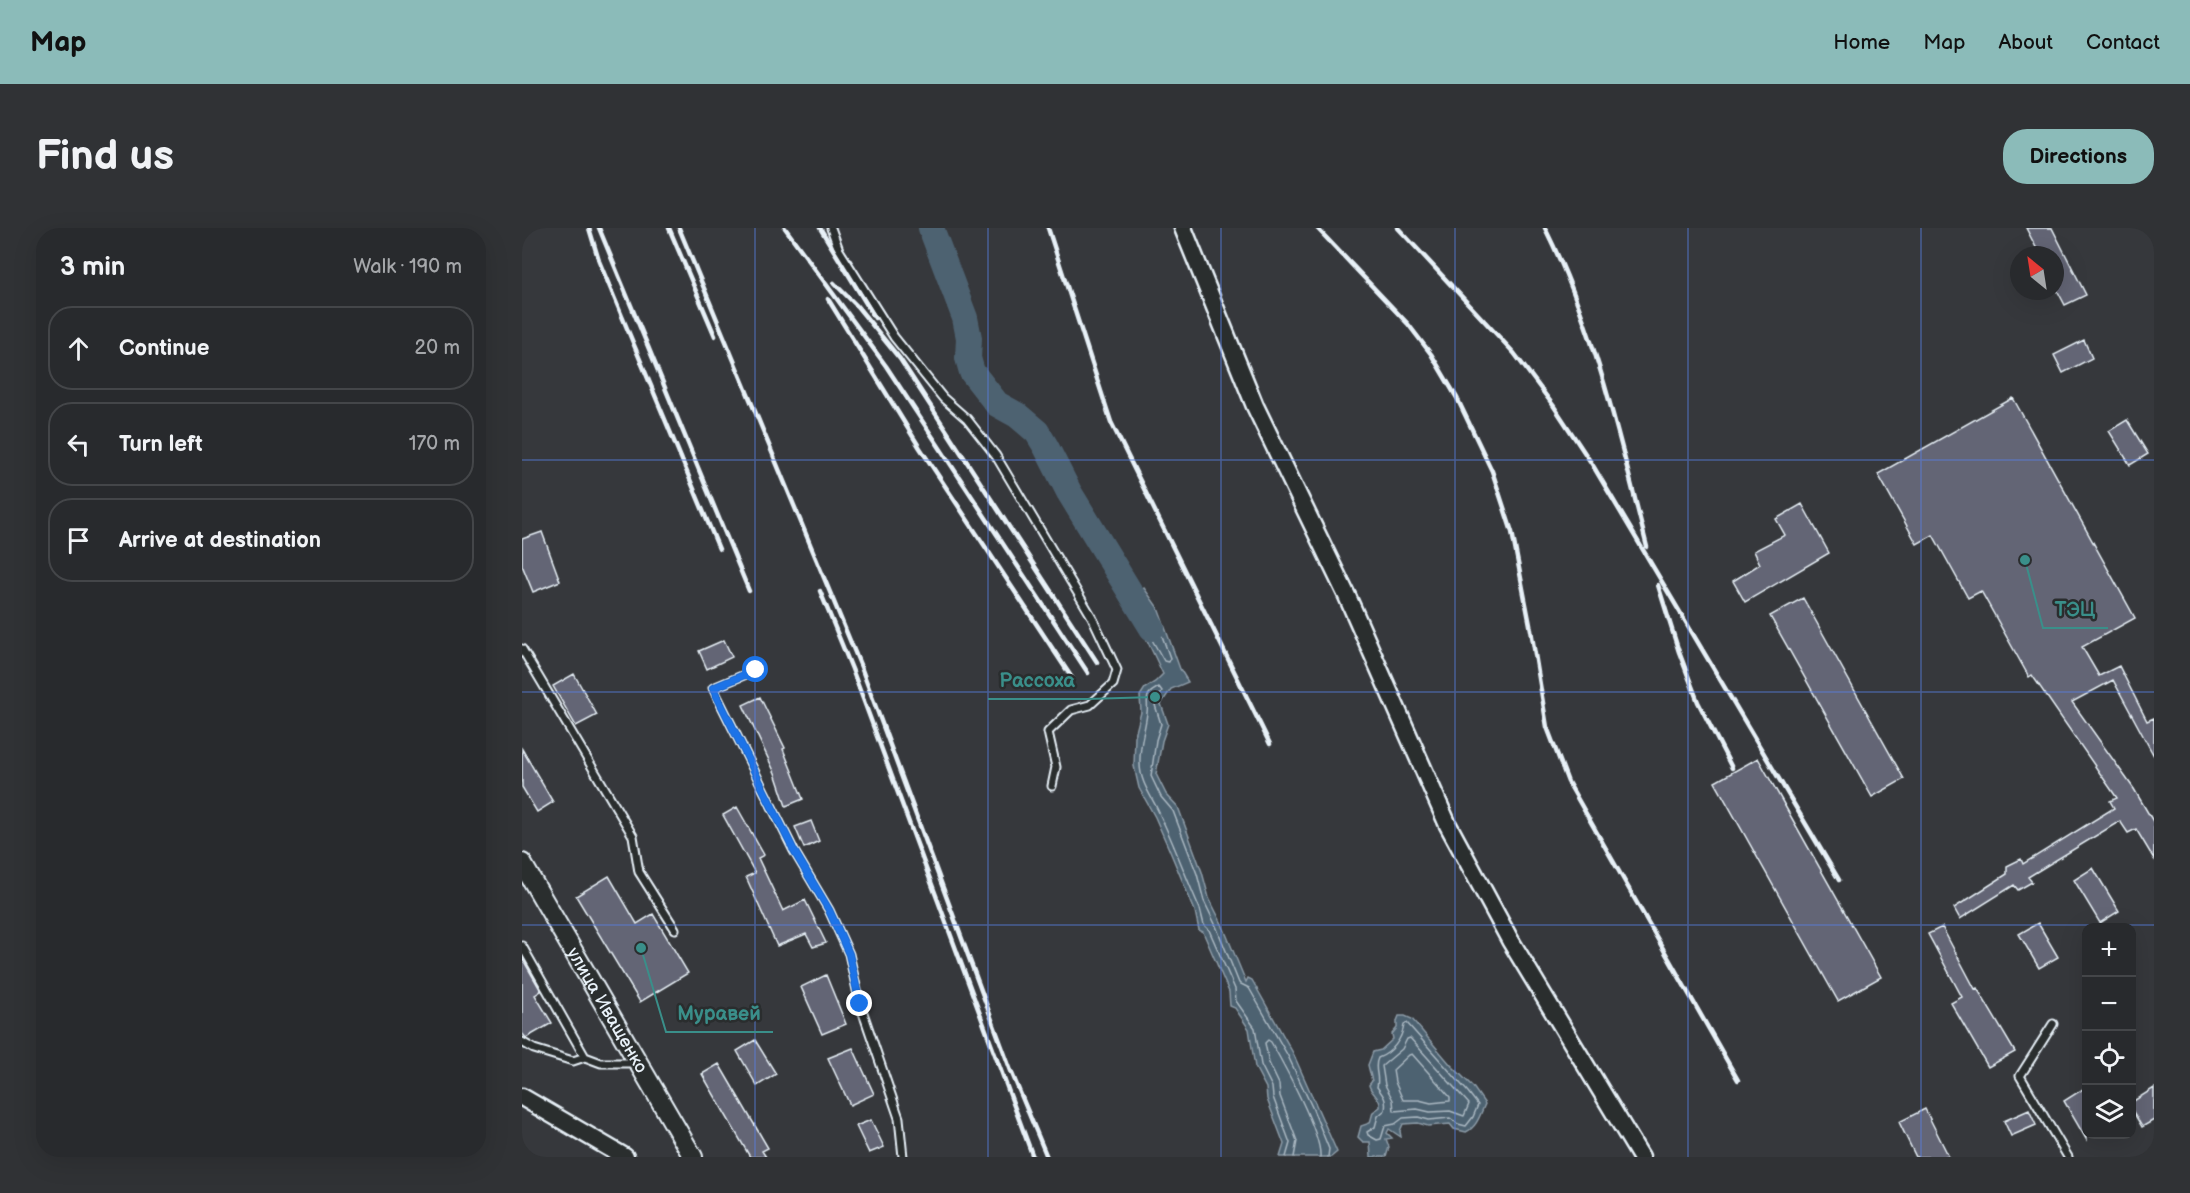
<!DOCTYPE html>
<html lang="en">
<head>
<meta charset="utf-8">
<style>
  :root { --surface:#282a2d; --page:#303235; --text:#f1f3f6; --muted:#a5a7aa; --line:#444649; --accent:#8bbbb9 }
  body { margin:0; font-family:"Balsamiq Sans",sans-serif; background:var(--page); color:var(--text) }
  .controls { position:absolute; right:18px; bottom:18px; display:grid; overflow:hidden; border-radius:12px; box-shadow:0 6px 24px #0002 }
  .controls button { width:54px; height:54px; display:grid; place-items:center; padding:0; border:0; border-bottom:2px solid var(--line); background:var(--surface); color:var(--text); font:30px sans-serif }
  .compass { position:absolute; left:1488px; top:18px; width:54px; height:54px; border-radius:50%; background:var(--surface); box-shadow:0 6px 24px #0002; rotate:330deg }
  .stop { position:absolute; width:18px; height:18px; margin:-14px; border:4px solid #1a73e8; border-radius:50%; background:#fff }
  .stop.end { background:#1a73e8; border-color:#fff; box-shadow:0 2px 6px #0008 }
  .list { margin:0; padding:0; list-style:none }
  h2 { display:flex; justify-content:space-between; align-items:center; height:78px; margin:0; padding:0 24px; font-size:26px }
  h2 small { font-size:20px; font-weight:400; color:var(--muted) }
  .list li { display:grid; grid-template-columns:39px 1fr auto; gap:18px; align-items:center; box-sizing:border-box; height:84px; margin:0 12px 12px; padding:0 12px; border:2px solid var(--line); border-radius:24px }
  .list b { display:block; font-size:22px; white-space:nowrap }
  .list em { font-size:20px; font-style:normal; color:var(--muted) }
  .icon { flex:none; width:33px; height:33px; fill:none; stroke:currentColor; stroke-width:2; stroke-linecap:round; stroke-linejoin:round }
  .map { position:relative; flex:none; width:1632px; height:929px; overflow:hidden; border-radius:24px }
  header { display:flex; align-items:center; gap:36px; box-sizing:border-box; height:84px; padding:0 30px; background:var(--accent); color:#111 }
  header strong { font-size:28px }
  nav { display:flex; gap:33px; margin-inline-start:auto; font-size:21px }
  .intro { display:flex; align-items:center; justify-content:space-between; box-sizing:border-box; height:144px; padding:0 36px }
  h1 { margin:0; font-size:42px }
  .button { padding:15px 27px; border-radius:24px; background:var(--accent); color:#111; font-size:21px; font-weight:700 }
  main { display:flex; gap:36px; padding:0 36px }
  aside { flex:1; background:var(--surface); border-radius:24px; box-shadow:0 6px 24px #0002 }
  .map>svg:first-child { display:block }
  .water { fill:#4e6271; stroke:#8c9ba7; stroke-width:1.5 }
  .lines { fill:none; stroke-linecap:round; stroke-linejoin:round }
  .shore { stroke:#aab8c2; stroke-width:1.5 }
  .river { stroke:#4e6271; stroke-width:26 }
  .building { fill:#646574; stroke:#e8f1f8; stroke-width:1.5 }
  .service-casing { stroke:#e8f1f8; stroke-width:11 }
  .tertiary-casing { stroke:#e8f1f8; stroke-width:21 }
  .secondary-casing { stroke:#e8f1f8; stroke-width:22 }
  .service { stroke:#2a2d2e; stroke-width:7 }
  .tertiary { stroke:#2a2d2e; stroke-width:16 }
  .secondary { stroke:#2a2d2e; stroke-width:18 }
  .rail { stroke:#e8f1f8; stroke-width:4.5 }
  .route { stroke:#1a73e8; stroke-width:8 }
  .grid { fill:none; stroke:#5a7fe2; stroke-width:1.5; stroke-opacity:0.55 }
  .labels { text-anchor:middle; stroke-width:5; stroke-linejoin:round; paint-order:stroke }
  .street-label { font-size:18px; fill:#e8f1f8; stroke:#2a2d2e }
  .leader { fill:none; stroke:#3a8f8a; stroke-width:2 }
  .callout-dot { fill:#3a8f8a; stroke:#2a2d2e; stroke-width:2 }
  .callout-label { font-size:20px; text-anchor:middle; font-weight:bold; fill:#3a8f8a; stroke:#2a2d2e; stroke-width:5; stroke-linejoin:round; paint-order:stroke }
</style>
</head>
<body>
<header>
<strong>Map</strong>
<nav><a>Home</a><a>Map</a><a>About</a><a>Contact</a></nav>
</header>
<div class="intro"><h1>Find us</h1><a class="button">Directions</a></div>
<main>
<aside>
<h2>3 min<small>Walk · 190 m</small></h2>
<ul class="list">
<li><svg class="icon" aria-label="ahead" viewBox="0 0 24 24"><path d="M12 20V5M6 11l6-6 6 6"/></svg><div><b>Continue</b></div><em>20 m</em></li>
<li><svg class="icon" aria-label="left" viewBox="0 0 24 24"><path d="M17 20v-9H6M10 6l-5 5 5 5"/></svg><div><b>Turn left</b></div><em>170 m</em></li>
<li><svg class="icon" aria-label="arrive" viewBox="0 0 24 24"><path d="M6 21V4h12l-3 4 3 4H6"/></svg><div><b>Arrive at destination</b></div></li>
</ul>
</aside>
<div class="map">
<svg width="1632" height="929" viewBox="0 0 1632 929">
  <rect width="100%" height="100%" fill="#36383c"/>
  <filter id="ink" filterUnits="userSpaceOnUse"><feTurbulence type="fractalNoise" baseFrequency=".0167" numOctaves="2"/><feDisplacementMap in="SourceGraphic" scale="12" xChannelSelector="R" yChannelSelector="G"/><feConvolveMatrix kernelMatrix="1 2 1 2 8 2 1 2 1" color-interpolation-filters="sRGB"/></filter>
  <g filter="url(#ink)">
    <path class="water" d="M622 360 636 380 658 441 666 454 649 461 639 476 646 496 640 513 634 546 644 566 656 579 680 644 687 670 700 696 724 754 726 750 730 752 771 825 815 924 809 929H758L762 916 745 871 744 860 733 839 727 801 713 780 708 778 707 764 681 704 677 702 673 683 647 621 633 589 617 560 612 538 613 508 619 484 618 468 623 460 633 454 641 446 624 410 603 377Z
      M877 788H883L890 791 928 836 951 859 963 876C958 887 955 899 944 904L932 901 928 896 906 898 896 895 881 896 878 903 879 909 867 901 865 905 870 910 864 911 867 919 864 929H849L848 914H841L836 909 839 898 848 895 851 884 858 879C859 869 849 866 847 857L850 853 846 837 851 824 859 822 871 811 870 806 875 800V793Z"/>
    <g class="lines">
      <path class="shore" d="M619 371H623L631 383 648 430 646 434 642 433 612 380Z
        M885 795 946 864 956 877 951 889 944 898 936 896 928 890 907 892 896 889 881 890 873 896 863 898 859 911 855 912 846 907 845 904 853 899 856 888 863 882C865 871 861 867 855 859 858 848 851 840 856 830 870 825 880 811 882 797Z
        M888 810 947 876 942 888 928 883 908 884 895 881 872 883 871 872 863 857 860 838 880 821 885 811Z
        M890 826 928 869V873L909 875 897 872H881L873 854 871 842 887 827Z
        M764 929 768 915 751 869 750 859 739 837 733 800 714 773 713 761 687 702 682 697 678 681C664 650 653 618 638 587 631 570 618 555 618 536 617 517 623 503 625 485 627 470 620 468 637 459L640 463 633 477 639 496 634 512 629 548 639 569 651 583 675 646 682 673 694 698 717 755 727 760 766 828 790 879 807 921 806 929
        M772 929 775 913 758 868 757 856 747 835 743 815 746 812 749 814C762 837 800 906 798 929"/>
      <path class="river" d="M409 0 443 90 447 110 446 130 450 144 475 176 495 187 515 204 524 219 547 264 630 400"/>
    </g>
    <path class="building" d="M1504 0H1530L1564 67 1543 77 1533 58V27H1518Z
      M1562 112 1570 130 1541 145 1532 127Z
      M1491 170 1613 390 1560 419 1577 448 1597 438 1625 493 1632 490V528L1591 452 1550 474 1612 561 1632 595V631L1614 601 1606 605 1598 593 1506 649 1510 654 1496 662 1492 657 1438 691 1432 680 1485 646V638L1499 631 1501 636 1592 580 1588 573 1595 570 1510 447 1507 449 1459 363 1446 370 1411 307 1395 316 1356 246Z
      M1605 192 1626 226 1608 237 1587 203Z
      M1280 276 1307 325 1223 374 1211 353 1238 336 1232 323 1263 307 1254 291Z
      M20 304 38 353 11 364 0 337V311Z
      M1281 370 1382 551 1350 569 1248 388Z
      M202 412 210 429 185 441 177 423Z
      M52 446 75 487 54 498 31 458Z
      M238 469 263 520 261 521 281 571 264 578 253 545 221 477Z
      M0 521 31 574 15 584 0 559Z
      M1236 530 1359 749 1316 773 1193 554Z
      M215 579 242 627 236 630 261 683 283 672 304 715 291 719 284 706 255 718 224 649 233 645 201 587Z
      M289 593 297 613 282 620 273 599Z
      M1571 640 1597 683 1578 695 1552 652Z
      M87 648 115 696 131 686 166 745 118 774 54 668Z
      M1516 695 1536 729 1517 740 1497 706Z
      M1420 699 1453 761 1455 760 1493 824 1466 839 1429 775 1440 769 1406 706Z
      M0 730 19 763 13 767 30 795 4 810 0 805Z
      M304 747 324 796 300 806 279 759Z
      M233 812 254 846 235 858 215 823Z
      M331 820 352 866 328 877 306 830Z
      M197 836 246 920 240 923 244 929H228L180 846Z
      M1564 859V911L1542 873Z
      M1632 860V892L1620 899 1610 882V874Z
      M1403 881 1427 929H1394L1377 894Z
      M1507 882 1514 897 1489 908 1482 893Z
      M349 892 362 919 347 925 334 898Z"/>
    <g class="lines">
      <g class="service-casing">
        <path id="service" d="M309 0 317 22 372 109 421 170 445 191 474 228 570 389 595 442 591 456 568 477 549 482 526 504 534 539 530 558
          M0 421 111 608 117 644 153 701
          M234 442 191 460 272 623 307 682 327 726 338 776 377 890 381 929
          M0 718 63 829
          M1531 796 1498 848 1546 929
          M0 814 12 821 51 833 63 829 79 835H112"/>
      </g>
      <g class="tertiary-casing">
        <path id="tertiary" d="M661 0 733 178 825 368 926 597 988 712 1119 929
          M0 869 103 929"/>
      </g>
      <g class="secondary-casing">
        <g id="secondary">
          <path id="s1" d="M0 635 171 929"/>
        </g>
      </g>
      <use href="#service" class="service"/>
      <use href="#tertiary" class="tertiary"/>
      <use href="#secondary" class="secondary"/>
      <path class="rail" d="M67 0 77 33 197 321
        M77 0 227 363
        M147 0 193 108
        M157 0 339 439 489 843 525 929
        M263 0 364 138 566 445
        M298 0 353 90
        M526 0 589 194 748 516
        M795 0 886 96 909 126 935 170 970 243 990 304 1009 402 1025 499 1046 554 1216 852
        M876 0 992 125 1031 177 1070 236 1317 652
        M1023 0C1073 101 1098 211 1125 319
        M312 55 334 77 378 131 575 434
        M306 71 398 220 550 450
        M1136 357 1157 424 1176 474 1210 540
        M298 363 330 441 511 929"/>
    </g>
  </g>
  <g class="lines" filter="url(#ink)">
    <path class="route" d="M234 442 191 460 272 623 307 682 327 726 338 776"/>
  </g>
  <path class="grid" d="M233 0V929M466 0V929M699 0V929M933 0V929M1166 0V929M1399 0V929M0 232H1632M0 464H1632M0 697H1632"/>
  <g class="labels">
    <g class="street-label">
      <text dy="6" stroke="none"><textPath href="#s1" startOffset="170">улица Иващенко</textPath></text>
    </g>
  </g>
  <path class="leader" d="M1503 332L1521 400H1586M633 469L565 471H466M119 720L144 804H251"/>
  <g class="callout-dot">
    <circle cx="1503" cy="332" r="6"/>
    <circle cx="633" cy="469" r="6"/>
    <circle cx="119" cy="720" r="6"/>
  </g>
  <g class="callout-label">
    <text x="1553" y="388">ТЭЦ</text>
    <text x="515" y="459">Рассоха</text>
    <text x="197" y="792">Муравей</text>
  </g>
</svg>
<div class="controls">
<button>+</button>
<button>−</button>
<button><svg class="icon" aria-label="locate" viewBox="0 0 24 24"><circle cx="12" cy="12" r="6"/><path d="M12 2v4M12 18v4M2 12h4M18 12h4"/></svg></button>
<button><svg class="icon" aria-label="layers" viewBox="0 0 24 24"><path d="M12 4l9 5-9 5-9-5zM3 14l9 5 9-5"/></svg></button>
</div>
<svg class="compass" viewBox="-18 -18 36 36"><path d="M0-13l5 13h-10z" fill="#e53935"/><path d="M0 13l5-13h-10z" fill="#a5a7aa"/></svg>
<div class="stop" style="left:234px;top:442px"></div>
<div class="stop end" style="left:338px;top:776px"></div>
</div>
</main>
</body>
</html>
